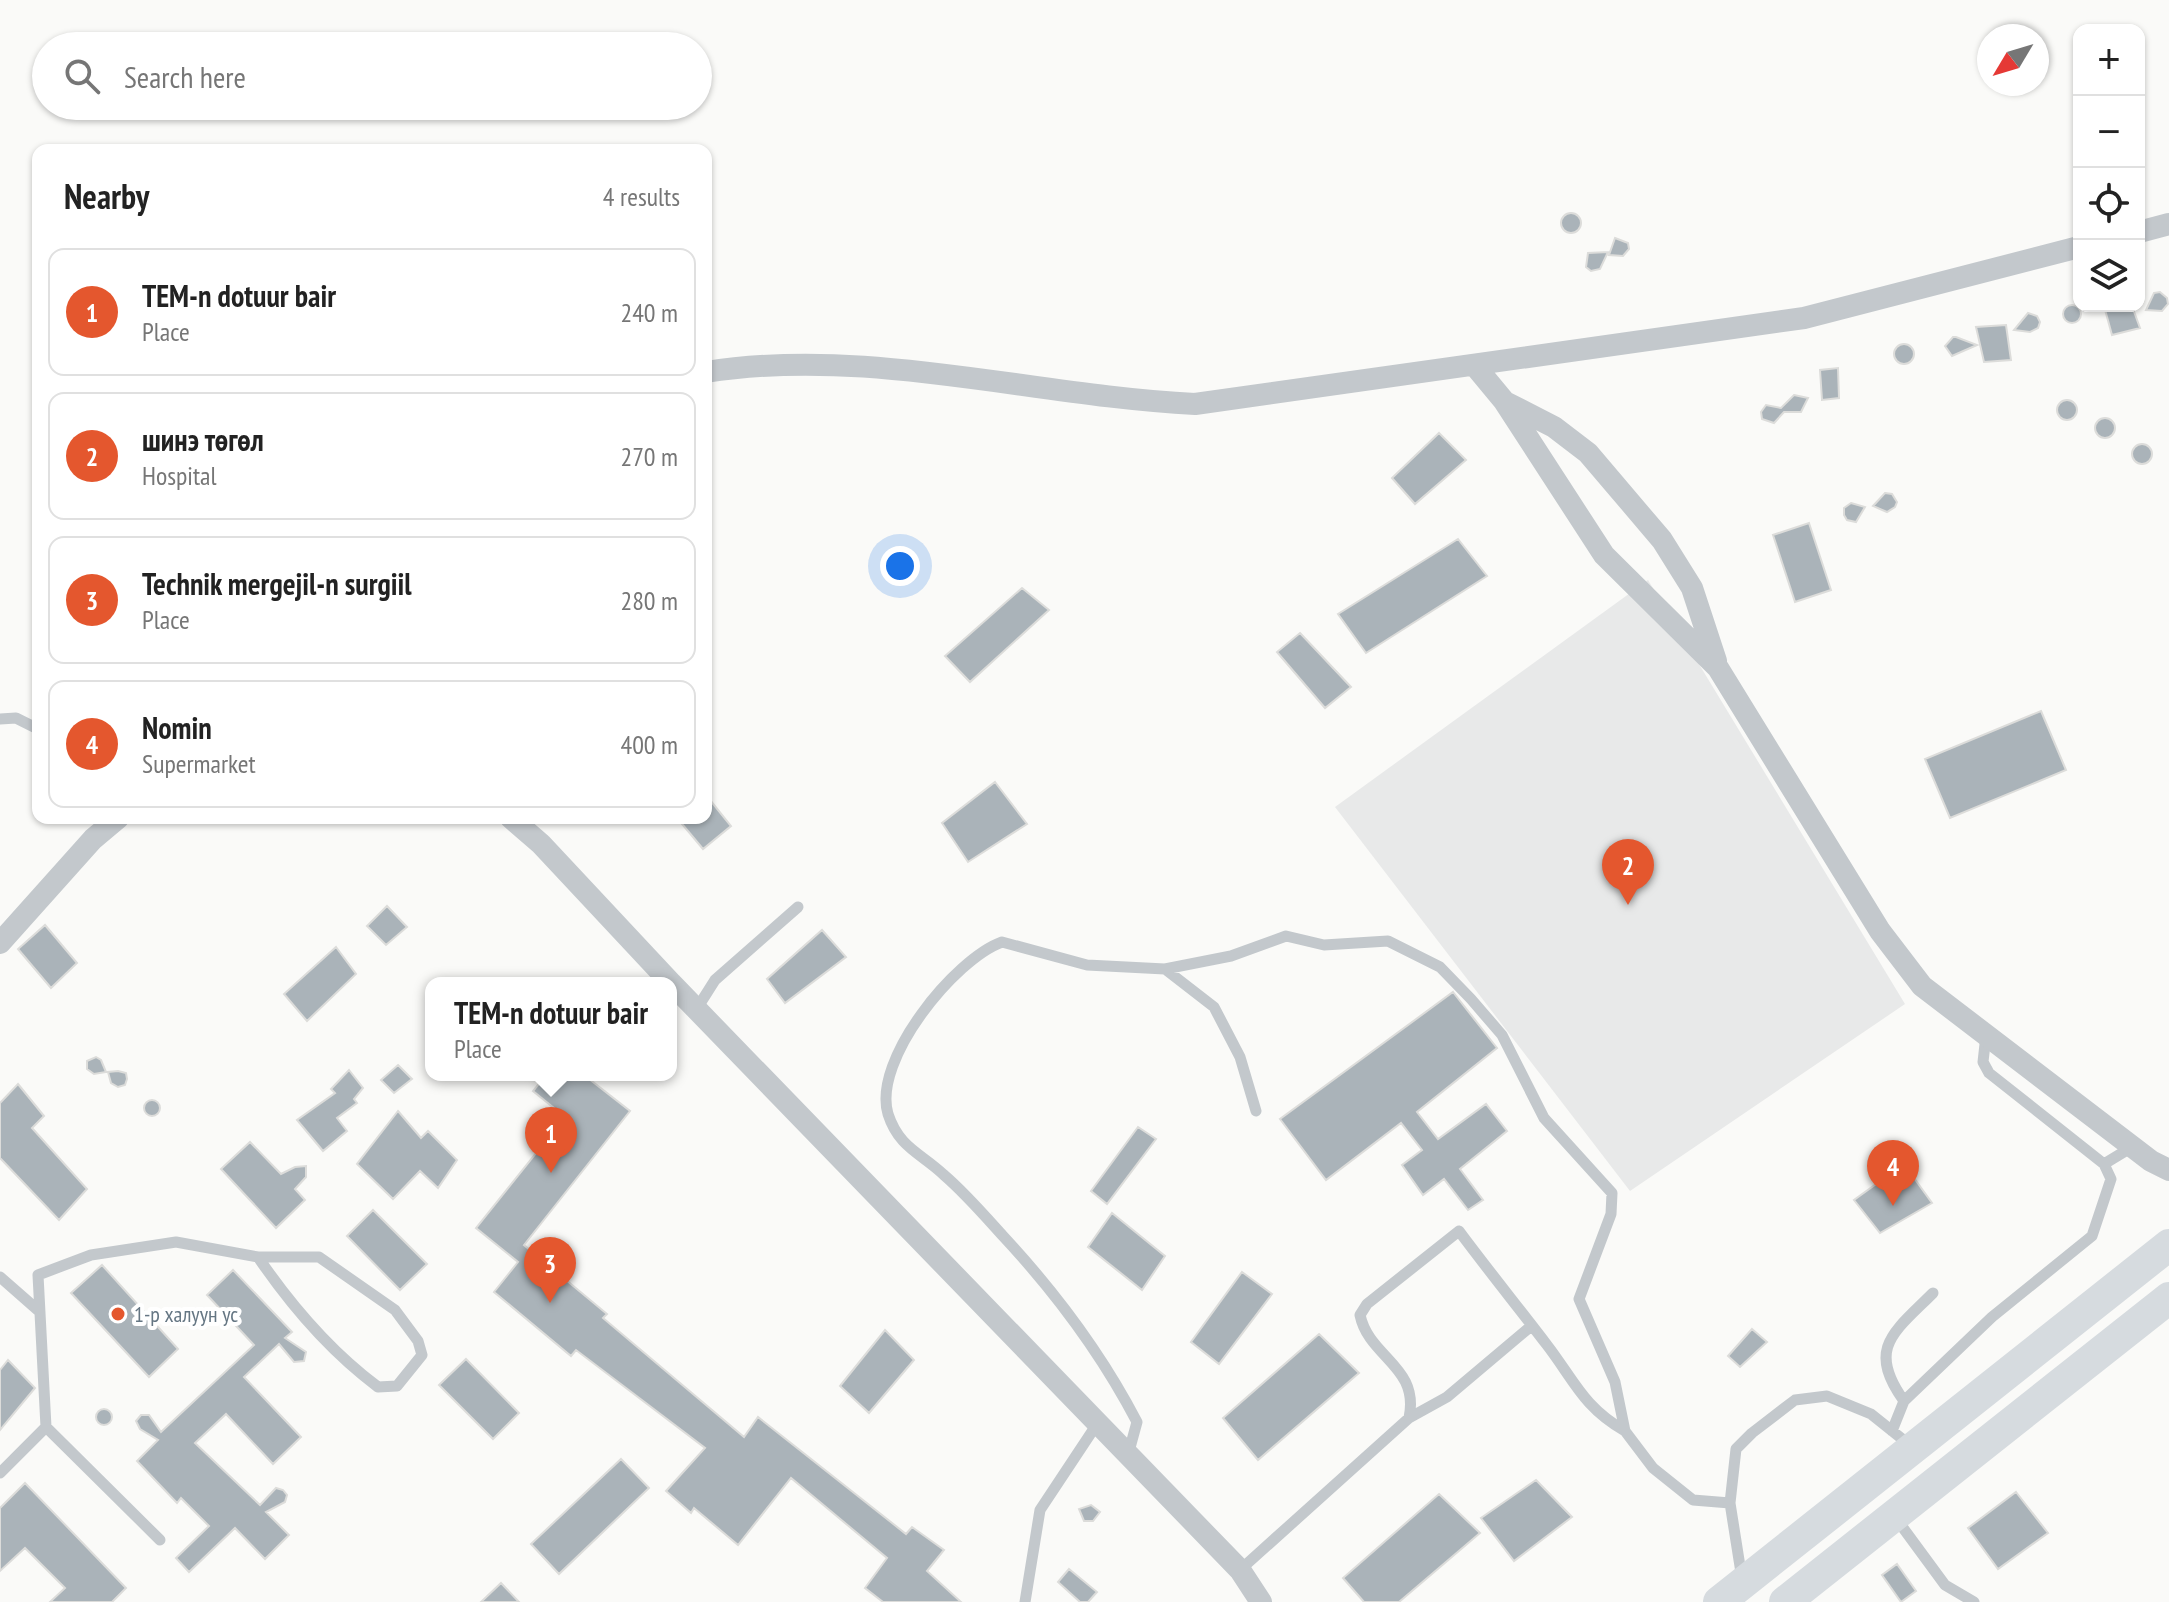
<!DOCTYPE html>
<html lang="en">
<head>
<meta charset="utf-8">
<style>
  :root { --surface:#fff; --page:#f6f6f6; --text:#222; --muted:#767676; --line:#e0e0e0; --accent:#e4572e }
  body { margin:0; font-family:"PT Sans Narrow",sans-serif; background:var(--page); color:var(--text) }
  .controls { position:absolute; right:24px; top:24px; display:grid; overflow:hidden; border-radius:16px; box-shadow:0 2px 6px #0004 }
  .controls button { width:72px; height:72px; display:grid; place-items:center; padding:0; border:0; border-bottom:2px solid var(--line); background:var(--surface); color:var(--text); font:40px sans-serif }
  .compass { position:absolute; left:1977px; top:24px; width:72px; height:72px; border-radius:50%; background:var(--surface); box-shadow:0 2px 6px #0004; rotate:232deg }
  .you { position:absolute; left:900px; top:566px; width:28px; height:28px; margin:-20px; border:6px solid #fff; border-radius:50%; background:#1a73e8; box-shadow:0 0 0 12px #1a73e833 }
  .badge { display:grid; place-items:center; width:52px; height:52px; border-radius:50%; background:var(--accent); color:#fff; font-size:26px; font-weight:700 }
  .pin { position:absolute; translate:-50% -66px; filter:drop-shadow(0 2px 4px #0008) }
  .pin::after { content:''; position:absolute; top:42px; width:28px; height:24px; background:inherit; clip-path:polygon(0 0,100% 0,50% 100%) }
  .popup { position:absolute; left:425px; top:977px; width:252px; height:104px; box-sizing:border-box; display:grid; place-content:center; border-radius:16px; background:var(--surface); filter:drop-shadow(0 2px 6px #0005); font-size:26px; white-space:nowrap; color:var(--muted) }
  .popup b { font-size:30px; color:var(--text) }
  .popup::after { content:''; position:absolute; left:50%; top:100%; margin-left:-16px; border:16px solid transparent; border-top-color:var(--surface) }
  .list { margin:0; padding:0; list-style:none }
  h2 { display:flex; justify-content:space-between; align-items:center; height:104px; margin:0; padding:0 32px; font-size:34px }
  h2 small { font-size:26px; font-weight:400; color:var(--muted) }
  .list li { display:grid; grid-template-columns:52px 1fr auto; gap:24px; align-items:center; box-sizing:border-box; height:128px; margin:0 16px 16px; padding:0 16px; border:2px solid var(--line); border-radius:16px }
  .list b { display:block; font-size:30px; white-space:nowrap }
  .list p { margin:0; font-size:26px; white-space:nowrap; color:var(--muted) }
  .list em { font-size:26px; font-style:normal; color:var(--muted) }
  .icon { flex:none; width:44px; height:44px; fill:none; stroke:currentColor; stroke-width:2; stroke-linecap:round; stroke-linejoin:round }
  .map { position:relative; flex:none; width:2169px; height:1602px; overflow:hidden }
  .search { position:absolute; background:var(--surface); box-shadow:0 2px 6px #0004; left:32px; top:32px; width:680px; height:88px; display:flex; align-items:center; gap:20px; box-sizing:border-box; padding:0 28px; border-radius:44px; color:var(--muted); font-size:30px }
  .panel { position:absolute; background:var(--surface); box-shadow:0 2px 6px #0004; left:32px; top:144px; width:680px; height:680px; border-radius:16px }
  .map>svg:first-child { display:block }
  .built { fill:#e8e9e9 }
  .building { fill:#aab3b9; stroke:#dcdcda; stroke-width:2 }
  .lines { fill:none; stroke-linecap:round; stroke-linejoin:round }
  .service { stroke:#c3c8cc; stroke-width:11 }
  .minor { stroke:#c3c8cc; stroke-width:22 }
  .secondary { stroke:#d6dbdf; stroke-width:32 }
  .poi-dot { fill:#e4572e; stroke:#fff; stroke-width:3 }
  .labels { text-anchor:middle; stroke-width:8; stroke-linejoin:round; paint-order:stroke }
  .poi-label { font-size:22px; fill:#657683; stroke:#fff; text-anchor:start }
</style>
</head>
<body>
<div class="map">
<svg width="2169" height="1602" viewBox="0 0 2169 1602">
  <rect width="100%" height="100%" fill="#fafaf8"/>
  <path class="built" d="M1648 580 1905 1004 1630 1191 1335 807Z"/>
  <path class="building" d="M1561 223a10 10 0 1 1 20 0a10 10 0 1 1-20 0Z
    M1615 238 1628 243 1629 249 1623 256 1609 255Z
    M1608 252 1600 269 1591 271 1586 267 1588 253Z
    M2154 293 2160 292 2167 298 2168 304 2162 311 2146 310Z
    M2063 314a9 9 0 1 1 18 0a9 9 0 1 1-18 0Z
    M2104 306H2132L2140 328 2112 335Z
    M2028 313 2037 316 2040 322 2038 328 2030 332 2014 330Z
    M2006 325 2011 360 1984 362 1976 327Z
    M1953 337H1956L1977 345 1952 356 1945 346Z
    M1894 354a10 10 0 1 1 20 0a10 10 0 1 1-20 0Z
    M1838 368 1839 398 1822 400 1820 370Z
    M1794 395 1808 398 1801 412H1784L1774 423 1762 419 1761 412 1766 405 1781 408Z
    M2057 410a10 10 0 1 1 20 0a10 10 0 1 1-20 0Z
    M2095 428a10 10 0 1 1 20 0a10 10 0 1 1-20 0Z
    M1439 433 1466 460 1415 504 1392 478Z
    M2132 454a10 10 0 1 1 20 0a10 10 0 1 1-20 0Z
    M1885 493 1892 494 1897 502 1895 507 1887 512 1873 506Z
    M1851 503 1865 507 1856 522 1847 520 1844 515V508Z
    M1809 523 1831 590 1795 602 1773 535Z
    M1458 539 1487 576 1366 653 1338 614Z
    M1022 588 1049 610 970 682 945 656Z
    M1300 633 1351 687 1325 708 1277 652Z
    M2041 711 2066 770 1950 818 1925 759Z
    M995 782 1027 824 968 862 942 823Z
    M706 795 731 826 703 849 677 818H706Z
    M387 906 407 927 386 945 367 926Z
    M45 925 77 963 51 988 18 949Z
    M822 930 846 957 785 1003 767 979Z
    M336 947 356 974 307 1021 284 994Z
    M1453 992 1497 1048 1417 1112 1438 1139 1486 1104 1507 1131 1460 1169 1483 1200 1468 1210 1444 1179 1423 1195 1402 1165 1422 1150 1401 1123 1326 1180 1280 1119Z
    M96 1057 101 1060 106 1072 94 1074 87 1069V1061Z
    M398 1065 412 1079 394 1093 381 1080Z
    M349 1070 363 1088 354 1099 357 1103 337 1118 347 1131 323 1151 297 1120 335 1093 331 1089Z
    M118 1071 126 1073 127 1079 125 1085 118 1087 111 1083 108 1072Z
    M546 1075H584L630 1111 524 1245 607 1314 603 1318 744 1437 758 1417 906 1534 912 1527 944 1550 927 1571 961 1602H883L865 1588 887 1558 791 1478 738 1545 694 1508 691 1513 666 1491 705 1448 576 1350 571 1356 494 1292 518 1262 476 1228 565 1117 533 1091Z
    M18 1084 44 1116 32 1128 87 1189 59 1220 0 1158V1103Z
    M144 1108a8 8 0 1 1 16 0a8 8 0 1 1-16 0Z
    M398 1111 421 1138 428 1131 457 1160 438 1188 420 1171 393 1199 357 1164Z
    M1138 1127 1156 1139 1107 1204 1091 1191Z
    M250 1142 281 1174 295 1167 306 1166V1177L295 1189 305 1200 276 1228 221 1169Z
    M1904 1164 1932 1203 1880 1233 1854 1200Z
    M373 1210 427 1264 400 1290 347 1236Z
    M1112 1213 1165 1256 1142 1290 1088 1247Z
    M102 1265 178 1349 149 1377 71 1293Z
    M233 1270 292 1332 285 1338 306 1352 304 1361 294 1362 279 1344 244 1377 301 1437 273 1464 226 1414 195 1443 260 1505 276 1488 283 1490 287 1495 285 1502 266 1512 289 1535 265 1559 235 1528 189 1572 176 1558 209 1526 181 1498 177 1503 137 1461 158 1440 140 1429 136 1421 141 1415H149L161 1432 254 1345 207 1295Z
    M1242 1272 1272 1294 1219 1364 1191 1342Z
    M1752 1329 1767 1342 1740 1367 1728 1356Z
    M885 1330 914 1360 869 1413 840 1386Z
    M1319 1334 1359 1373 1258 1460 1223 1418Z
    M466 1359 519 1413 493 1439 439 1385Z
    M8 1360 35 1388 0 1430V1370Z
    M96 1417a8 8 0 1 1 16 0a8 8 0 1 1-16 0Z
    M621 1459 649 1488 559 1574 531 1544Z
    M1536 1480 1572 1517 1514 1561 1481 1518Z
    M25 1483 126 1588 112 1602H50L65 1588 25 1548 0 1571V1508Z
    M2016 1492 2048 1533 1998 1569 1968 1528Z
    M1439 1494 1480 1533 1399 1602H1364L1343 1578Z
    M1091 1505 1100 1512 1093 1521H1084L1079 1509Z
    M1897 1564 1916 1591 1901 1602 1882 1575Z
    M1069 1569 1097 1592 1088 1602H1080L1058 1582Z
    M501 1583 519 1602H481Z"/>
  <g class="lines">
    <path class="service" d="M0 719 16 718 38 729
      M1165 969 1214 1007 1240 1057 1256 1111
      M696 1010 715 980 798 907
      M2104 1164 2132 1147
      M0 1277 40 1312
      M1904 1401C1866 1348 1894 1332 1933 1293
      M1409 1418 1447 1397 1530 1327
      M46 1427 160 1540
      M1892 1431 1904 1401 1992 1317 2092 1236 2111 1179 2104 1164 1989 1073 1983 1062 1986 1035
      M1128 1455 1137 1422C1101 1353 1056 1293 1003 1236 984 1215 965 1193 944 1175 921 1153 899 1148 888 1114 872 1060 955 959 1002 942L1087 965 1165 969 1231 956 1286 936 1324 945 1388 941 1440 967 1471 999 1502 1035 1544 1118 1612 1193 1611 1214 1579 1299 1615 1382 1625 1431 1653 1468 1693 1500 1730 1503
      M0 1473 46 1427 38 1275 91 1255 176 1242 258 1257H319L395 1310 418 1341 422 1355 397 1386 378 1387C330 1351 292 1307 258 1257
      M1895 1517 1945 1585 1974 1602
      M1240 1570 1409 1418C1420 1366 1369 1358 1360 1315L1367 1304 1459 1231C1488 1270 1518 1307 1547 1345 1574 1380 1583 1407 1625 1431
      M1742 1579 1730 1503 1736 1449 1752 1433 1795 1400 1827 1396 1871 1414 1911 1446
      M1025 1602 1040 1510 1097 1424"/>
    <path class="minor" d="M2139 232 2169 224
      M1475 366 1504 401 1604 555 1718 668 1880 931 1922 986 2151 1161 2169 1170
      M706 372C868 346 1033 396 1195 404L1804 318 2079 247
      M1505 402 1554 427 1588 453 1662 540 1692 588 1716 661
      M511 818 541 844 671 983
      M0 943 93 839 118 818
      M671 983 1240 1570 1261 1602"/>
    <path class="secondary" d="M1719 1602 2169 1245
      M1785 1602 2169 1298"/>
  </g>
  <circle class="poi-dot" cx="118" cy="1314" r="8"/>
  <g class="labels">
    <g class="poi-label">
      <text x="134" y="1322">1-р халуун ус</text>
    </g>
  </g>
</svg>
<div class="controls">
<button>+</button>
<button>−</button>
<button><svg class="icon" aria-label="locate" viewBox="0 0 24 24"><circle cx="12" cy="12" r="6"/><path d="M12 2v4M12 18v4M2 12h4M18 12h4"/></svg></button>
<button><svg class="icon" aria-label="layers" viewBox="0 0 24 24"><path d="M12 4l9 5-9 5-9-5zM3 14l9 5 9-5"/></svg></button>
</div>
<svg class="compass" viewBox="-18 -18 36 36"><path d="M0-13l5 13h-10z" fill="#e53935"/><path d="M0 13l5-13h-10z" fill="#767676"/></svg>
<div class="you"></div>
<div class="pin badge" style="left:551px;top:1173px">1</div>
<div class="popup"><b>TEM-n dotuur bair</b>Place</div>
<div class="pin badge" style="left:1628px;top:905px">2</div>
<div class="pin badge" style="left:550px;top:1303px">3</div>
<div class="pin badge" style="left:1893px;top:1206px">4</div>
<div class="search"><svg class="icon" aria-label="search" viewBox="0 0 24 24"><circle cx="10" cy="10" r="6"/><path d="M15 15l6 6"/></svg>Search here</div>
<section class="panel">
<h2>Nearby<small>4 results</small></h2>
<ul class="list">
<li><span class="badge">1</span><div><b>TEM-n dotuur bair</b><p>Place</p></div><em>240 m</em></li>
<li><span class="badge">2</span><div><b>шинэ төгөл</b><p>Hospital</p></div><em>270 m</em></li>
<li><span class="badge">3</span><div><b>Technik mergejil-n surgiil</b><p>Place</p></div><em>280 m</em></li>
<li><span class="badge">4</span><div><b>Nomin</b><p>Supermarket</p></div><em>400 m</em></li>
</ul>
</section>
</div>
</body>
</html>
